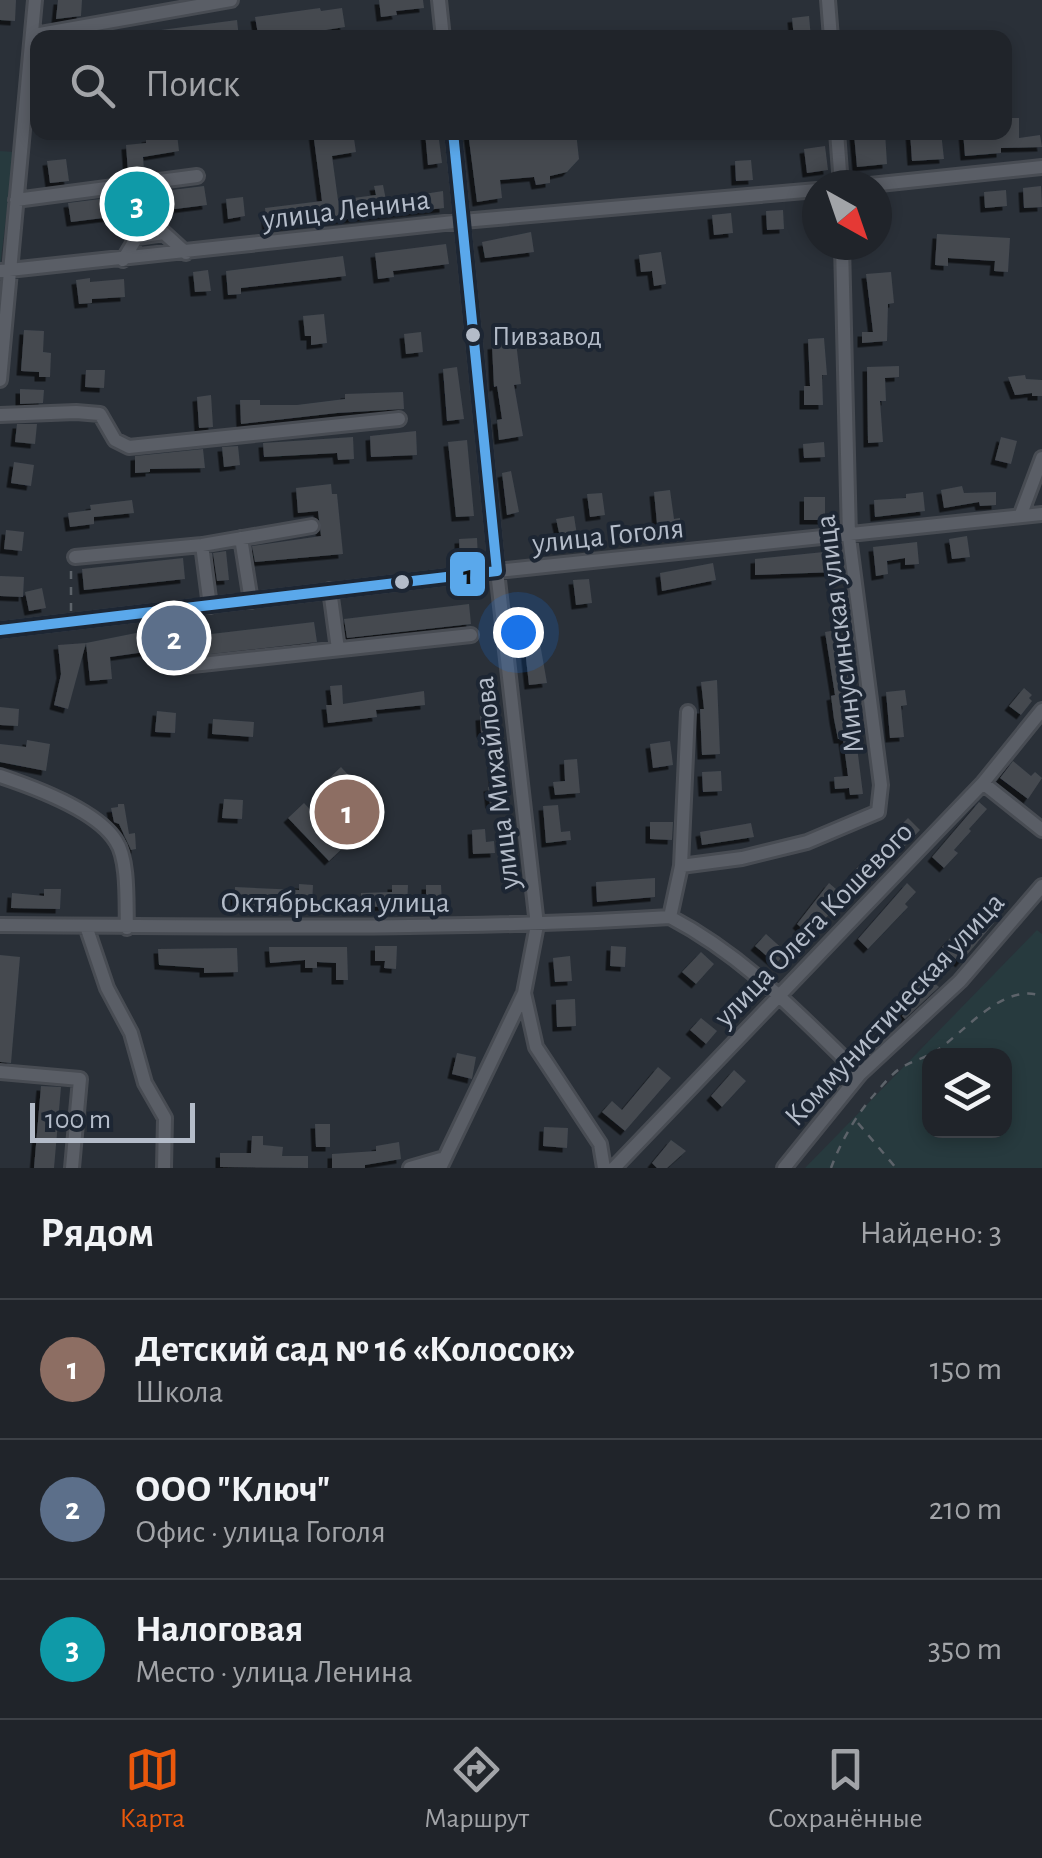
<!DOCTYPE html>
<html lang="ru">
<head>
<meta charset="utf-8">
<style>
  :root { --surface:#20242a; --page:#282c32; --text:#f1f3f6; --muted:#a2a4a8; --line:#3d4147; --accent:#ea580c }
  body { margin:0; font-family:"Alegreya Sans",sans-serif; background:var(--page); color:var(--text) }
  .controls { position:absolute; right:30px; bottom:30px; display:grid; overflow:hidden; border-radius:20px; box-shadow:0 5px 15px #0003 }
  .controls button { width:90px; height:90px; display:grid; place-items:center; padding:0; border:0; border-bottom:2px solid var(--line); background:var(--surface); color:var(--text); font:50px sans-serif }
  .compass { position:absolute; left:802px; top:170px; width:90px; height:90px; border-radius:50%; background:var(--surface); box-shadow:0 5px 15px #0003; rotate:140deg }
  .scale { position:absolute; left:30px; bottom:25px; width:165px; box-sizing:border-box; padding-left:10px; border:5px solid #b4bcc9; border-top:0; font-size:28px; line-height:35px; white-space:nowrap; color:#b4bcc9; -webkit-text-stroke:8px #1d2633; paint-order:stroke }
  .you { position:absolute; left:518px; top:632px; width:35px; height:35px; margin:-25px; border:8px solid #fff; border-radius:50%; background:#1a73e8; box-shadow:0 0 0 15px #1a73e833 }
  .badge { display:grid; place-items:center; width:65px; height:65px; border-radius:50%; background:var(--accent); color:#fff; font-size:32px; font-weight:700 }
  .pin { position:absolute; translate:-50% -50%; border:5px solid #fff; box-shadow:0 2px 10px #0006 }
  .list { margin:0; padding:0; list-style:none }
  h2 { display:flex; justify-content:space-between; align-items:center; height:130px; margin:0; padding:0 40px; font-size:42px }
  h2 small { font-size:32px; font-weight:400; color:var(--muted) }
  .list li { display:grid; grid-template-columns:65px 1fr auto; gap:30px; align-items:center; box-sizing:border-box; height:140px; padding:0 40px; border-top:2px solid var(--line) }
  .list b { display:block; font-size:38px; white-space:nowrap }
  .list p { margin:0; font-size:32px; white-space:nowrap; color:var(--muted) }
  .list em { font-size:32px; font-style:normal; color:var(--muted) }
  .icon { flex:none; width:55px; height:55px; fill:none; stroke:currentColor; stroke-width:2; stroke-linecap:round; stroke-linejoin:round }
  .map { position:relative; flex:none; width:1042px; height:1168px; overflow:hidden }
  .search { position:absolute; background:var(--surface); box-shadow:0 5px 15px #0003; left:30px; right:30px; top:30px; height:110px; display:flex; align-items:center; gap:25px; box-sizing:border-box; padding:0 35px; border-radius:20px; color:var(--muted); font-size:38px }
  .sheet { height:550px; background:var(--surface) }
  nav { display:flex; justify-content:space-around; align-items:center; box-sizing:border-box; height:140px; border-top:2px solid var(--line); background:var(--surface); font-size:28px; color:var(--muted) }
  nav a { display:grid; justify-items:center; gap:5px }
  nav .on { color:var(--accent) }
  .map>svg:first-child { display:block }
  .green { fill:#273a3e; fill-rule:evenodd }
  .building { fill:#444950; filter:url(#shadow) }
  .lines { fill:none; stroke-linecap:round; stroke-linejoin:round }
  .minor-casing { stroke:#484c53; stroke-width:18 }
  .path { stroke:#5d636a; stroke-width:2.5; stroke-dasharray:8 8; stroke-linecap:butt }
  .minor { stroke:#5a5e66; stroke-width:12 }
  .bus-1-casing { stroke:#1d2633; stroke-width:18 }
  .bus-1 { stroke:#5aa8eb; stroke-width:10 }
  .bus-dot { fill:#b4bcc9; stroke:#1d2633; stroke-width:4 }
  .labels { text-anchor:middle; stroke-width:8; stroke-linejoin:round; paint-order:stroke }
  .bus-label { font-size:28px; fill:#b4bcc9; stroke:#1d2633; text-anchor:start }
  .street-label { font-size:30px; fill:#b4bcc9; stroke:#1d2633 }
  .line-badge { stroke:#1d2633; stroke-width:4 }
  .pale-badge-label { font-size:28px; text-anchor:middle; font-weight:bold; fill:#111 }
</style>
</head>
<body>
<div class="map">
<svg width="1042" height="1168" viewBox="0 0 1042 1168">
  <defs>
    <filter id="shadow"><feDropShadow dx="-4.5" dy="4.5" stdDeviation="0" flood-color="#0009"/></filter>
  </defs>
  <rect width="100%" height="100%" fill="#2a3038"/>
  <path class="green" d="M0 151 14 152 0 267Z
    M1037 930 1042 934V1168H805ZM930 1056H1004V1130H930Z"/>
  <path class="building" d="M0 0H16L15 21 0 20Z
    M58 0H82L81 16 56 19Z
    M379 0H423L424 8 396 11 397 15 381 17Z
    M320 8 321 11 342 8 345 27 300 34H283L282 30 258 34 255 17Z
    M809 16 811 38H794L792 18Z
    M237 20 239 38H146V32Z
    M1008 118H1019V138L1040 135 1042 147 1001 148V153L965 156 963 132H1008Z
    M313 132H353L356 152 332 156 338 200 376 195 374 186 383 185 386 200 443 191 444 208 267 228 265 208 322 201Z
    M425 132H438L442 163 428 165Z
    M468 132H576L579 159 567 172 550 176V183L536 185 534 177 500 180 502 198 477 202Z
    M885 132 887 164 857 167 854 134Z
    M910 132H941L944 159 912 161Z
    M177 134 179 151 143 157 144 170 128 172 126 145 146 143V138Z
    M825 146 828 170 807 173 804 149Z
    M66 159 69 181 50 183 47 161Z
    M751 160 753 180 736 181 735 161Z
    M204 186 207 205 71 222 68 203Z
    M1041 186 1042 207 1024 208 1023 188Z
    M1006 190 1007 206 985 208 984 192Z
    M243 197 245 216 228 219 226 199Z
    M783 210 784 229 767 230 766 211Z
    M731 213 733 233 714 235 712 215Z
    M531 232 534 252 485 258 482 242Z
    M937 234 1010 238 1008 272 994 271 995 261 948 258V266L935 265Z
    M446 244 449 264 393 271 394 277 378 279 375 253Z
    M661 252 666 284 654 286 652 271 641 272 639 255Z
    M343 256 346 276 241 288V294L228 295 226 271Z
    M208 270 211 291 195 292 193 272Z
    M891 272 894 303 888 304 887 341 862 343V332H873L866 274Z
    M90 278V282L124 279 125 297 92 299V303L79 304 76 280Z
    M324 314 327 343 311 345V336H305L303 316Z
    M24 330 44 331 43 352 51 353 50 377H39V372L21 371Z
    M421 332 423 352 406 354 404 334Z
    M824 338 827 375H822L823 405H804V386H810L808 339Z
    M516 342 521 384 514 385 523 436 499 440 497 420 502 419 497 386 494 387 492 345Z
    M899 366V377L885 378 886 401H880L883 442 868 443 867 367Z
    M457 367 464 419 447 421 443 369Z
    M86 370H105L104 388 85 387Z
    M1025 375 1026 379 1042 380V396H1032V393L1015 395 1008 377Z
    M20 389 44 390 43 403 20 404Z
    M403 392 404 409 337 413 241 424 240 400H260V405H297L345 399V394Z
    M211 395 213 427 199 428 197 397Z
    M17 424H37L35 444 15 442Z
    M416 431 417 455 371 457 370 436Z
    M353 437 354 459 338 460 337 453 264 457 263 443Z
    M1001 437 1017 441 1011 464 995 460Z
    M467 440 474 516 456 517 448 442Z
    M824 442 825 457 804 458 803 444Z
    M238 446 240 465 224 467 222 447Z
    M203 449 205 468 150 469V472L135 473V456Z
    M14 462 34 465 31 486 11 483Z
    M511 471 519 512 507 515 502 473Z
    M331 484 332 494H337L343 554 255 562 252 546 321 536 318 511 298 513 296 488Z
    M962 486 964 493 996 492V505L980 506 979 502 944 508 941 490Z
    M670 490 674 519 680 518 681 531 658 534 654 492Z
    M923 492 925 511 875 517 874 500 906 498V494Z
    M602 493 605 515 590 517 587 494Z
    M804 497H825V520H804Z
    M132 500 134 513 94 517V524L70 527 68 513 91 510 90 505Z
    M574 516 577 535 560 537 556 519Z
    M6 530 24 532 22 551 4 549Z
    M967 536 970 557 952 559 949 539Z
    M477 538 478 559 460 560 459 539Z
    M917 542 919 564 905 565V558L887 561 888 574 876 576 873 547Z
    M226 551 229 580 217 581 213 553Z
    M834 551 836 572 755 575V559Z
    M183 558 185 579 84 590 82 569Z
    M713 563 716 580 662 591 660 573Z
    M0 576 24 577 23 597 0 596Z
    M589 579 592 603 576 605 573 580Z
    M42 588 46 608 29 611 25 592Z
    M469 604 471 624 347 638 344 619Z
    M314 622 317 642 167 659 166 649 110 657 112 679 90 681 86 643 68 709 54 705 61 674 58 645 86 643 151 630 152 641Z
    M842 629 863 794 850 795 849 788 835 789 834 777 848 776 843 739H838L834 719 831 696 835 695 825 632Z
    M539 638 547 683 529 685 524 640Z
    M717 680 720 754 702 755 700 709H704L701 682Z
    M342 685 343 704 424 691 425 705 376 710 377 717 328 723 326 705H332L330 686Z
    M1024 688 1032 695 1029 698 1032 701 1021 715 1009 706Z
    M905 690 907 705 901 706 904 737 890 738 886 692Z
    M0 707 19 709 18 726 0 725Z
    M157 711 176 713 175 733 155 732Z
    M498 714 499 731 481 733 480 716Z
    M213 719 254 722 253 737 212 734Z
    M27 740 50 744 46 771 0 762V744L26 747Z
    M670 741 673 765 653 768 650 744Z
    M577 759 580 793 555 795 553 782 565 781 564 760Z
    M503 760 509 802 490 804 488 787 494 786 492 761Z
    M1013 761 1031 776 1035 772 1042 778 1028 799 1000 778Z
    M341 767 382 811 365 827 352 813 332 832 345 846 329 861 288 818 304 803 324 824 345 804 324 783Z
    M721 771 722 791 703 792 702 772Z
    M224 799 243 800 242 819 222 818Z
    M979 802 987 809 969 829 971 831 954 850 958 853 944 868 932 857Z
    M118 804H124L129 834 135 833 136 849 131 850 119 824 114 822 111 808 118 807Z
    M558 805 561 832 570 831 571 840 546 843 543 806Z
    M908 818 920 830 902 849 890 836Z
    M650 822H673L672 840 650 839Z
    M751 823 754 837 702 845 700 832Z
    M485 829 486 842 494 841 495 853 473 854 472 830Z
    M871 854 881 865 863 883 853 872Z
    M655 878V897L597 902 596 882Z
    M829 883 844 896 811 936 797 924Z
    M907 883 916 892 905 904 908 907 868 949 858 939Z
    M299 884 313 885 312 905 235 907V887L299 890Z
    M392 885H408L407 906 361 907V893L392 892Z
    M426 885H441L442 905 426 906Z
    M44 889H61L60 909 11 908 12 893 44 896Z
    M981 911 994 923 960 963 942 947 953 935 956 939Z
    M766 934 786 952 776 964 755 946Z
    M375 946H397L396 969 384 968 385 961H375Z
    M611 946 626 947 625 967 610 966Z
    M269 947H347L348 980H336V963L317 962V968H305V960L270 963Z
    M237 948 238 972 204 973V968L159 965 158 949Z
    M701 952 714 964 696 984 682 972Z
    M0 955 20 957 11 1063 0 1062Z
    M570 956 572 981 555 982 553 958Z
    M925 975 939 987 905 1019 902 1016 905 1012 897 1004 905 995 907 997Z
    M575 999 576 1026 557 1027 556 1000Z
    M701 1018 717 1031 706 1044 690 1030Z
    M457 1053 476 1057 472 1079 452 1074Z
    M658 1067 671 1078 625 1131 602 1112 612 1101 622 1110Z
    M734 1070 746 1081 722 1107 711 1096Z
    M41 1086 61 1087 54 1168H34Z
    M315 1124H330V1147H316Z
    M544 1127 568 1128 567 1148 543 1146Z
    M252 1136H263V1145L283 1147 282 1156H308V1168L220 1167V1153H251Z
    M671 1140 686 1151 667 1168H657L652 1163Z
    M399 1142 401 1159 365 1165V1168H332V1154L376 1151V1146Z"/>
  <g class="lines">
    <g class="minor-casing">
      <path id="minor" d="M439 0 443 38
        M828 0 831 38
        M34 35 231 0
        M453 132 497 571 537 925 524 993 536 1047 600 1144 604 1168
        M837 132 841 185
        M870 185 1042 167
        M16 200 197 176
        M123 260 137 237 164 233 186 253
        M0 271 463 221 817 190
        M0 380 35 0
        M0 415 76 412 100 414 115 440 129 447 399 419
        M1021 514 1042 458
        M241 538 251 601
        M202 545 210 606
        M75 557 202 545 312 526
        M330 590 338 649
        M0 630 497 571 1042 514
        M183 666 471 635
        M0 776C33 787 97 810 116 841 129 860 126 905 127 928
        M983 783 1042 830
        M681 866 742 858 807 842 878 812 881 785 849 537 842 245
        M670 917C746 957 799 1015 860 1074
        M670 917 681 866 688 712
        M0 925C224 926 447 931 670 917
        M86 926 107 988 131 1033 145 1083 165 1118 164 1168
        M0 1072 80 1079 72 1168
        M410 1168 441 1159
        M440 1168 524 993
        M614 1168 983 783 1042 710
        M784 1168 860 1074 960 981 1042 886"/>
    </g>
    <path class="path" d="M71 611V569
      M858 1123 896 1168
      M831 1168C840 1143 856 1115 874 1095 882 1086 891 1074 901 1068 912 1061 925 1058 936 1051 965 1032 1003 982 1042 996"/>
    <use href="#minor" class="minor"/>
    <g class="bus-1-casing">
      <path id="bus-1" d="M0 630 497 571 453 132"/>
    </g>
    <use href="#bus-1" class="bus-1"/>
  </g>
  <g class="bus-dot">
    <circle cx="473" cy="335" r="9"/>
    <circle cx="402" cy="582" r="9"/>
  </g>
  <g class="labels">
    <g class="bus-label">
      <text x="492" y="345">Пивзавод</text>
    </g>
    <g class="street-label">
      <text transform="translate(346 209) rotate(-7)" y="10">улица Ленина</text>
      <text transform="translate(608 535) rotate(-6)" y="10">улица Гоголя</text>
      <text transform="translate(839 634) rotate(-97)" y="10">Минусинская улица</text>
      <text transform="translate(496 783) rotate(-97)" y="10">улица Михайлова</text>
      <text x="335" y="912">Октябрьская улица</text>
      <text transform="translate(813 924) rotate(-46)" y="10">улица Олега Кошевого</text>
      <text transform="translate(894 1009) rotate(-47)" y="10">Коммунистическая улица</text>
    </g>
  </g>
  <rect class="line-badge" x="448" y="550" width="39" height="48" rx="10" fill="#5aa8eb"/>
  <g class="pale-badge-label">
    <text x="468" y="584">1</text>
  </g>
</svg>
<div class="controls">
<button><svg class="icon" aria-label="layers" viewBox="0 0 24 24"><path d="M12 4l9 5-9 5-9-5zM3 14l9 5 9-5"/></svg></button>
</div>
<svg class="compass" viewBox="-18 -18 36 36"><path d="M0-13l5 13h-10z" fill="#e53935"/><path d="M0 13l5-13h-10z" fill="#a2a4a8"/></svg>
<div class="scale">100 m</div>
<div class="you"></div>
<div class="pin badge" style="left:347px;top:812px;background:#8d6e63">1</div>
<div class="pin badge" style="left:174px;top:638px;background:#5c6f8a">2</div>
<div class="pin badge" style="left:137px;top:204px;background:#0f9aa8">3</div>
<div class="search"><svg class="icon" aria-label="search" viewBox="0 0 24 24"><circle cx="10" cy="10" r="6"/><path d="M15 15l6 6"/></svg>Поиск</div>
</div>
<section class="sheet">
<h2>Рядом<small>Найдено: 3</small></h2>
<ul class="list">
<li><span class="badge" style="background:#8d6e63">1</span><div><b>Детский сад № 16 «Колосок»</b><p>Школа</p></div><em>150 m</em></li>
<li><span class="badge" style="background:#5c6f8a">2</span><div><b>ООО &quot;Ключ&quot;</b><p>Офис · улица Гоголя</p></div><em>210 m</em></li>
<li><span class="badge" style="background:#0f9aa8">3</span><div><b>Налоговая</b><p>Место · улица Ленина</p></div><em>350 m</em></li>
</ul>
</section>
<nav>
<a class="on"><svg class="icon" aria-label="map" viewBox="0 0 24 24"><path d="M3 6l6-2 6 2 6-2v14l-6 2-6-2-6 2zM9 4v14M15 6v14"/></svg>Карта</a>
<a><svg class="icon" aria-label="directions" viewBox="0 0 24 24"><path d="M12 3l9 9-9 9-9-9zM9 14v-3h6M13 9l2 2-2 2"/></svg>Маршрут</a>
<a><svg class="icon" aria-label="saved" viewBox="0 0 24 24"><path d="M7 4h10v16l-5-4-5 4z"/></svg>Сохранённые</a>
</nav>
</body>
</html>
